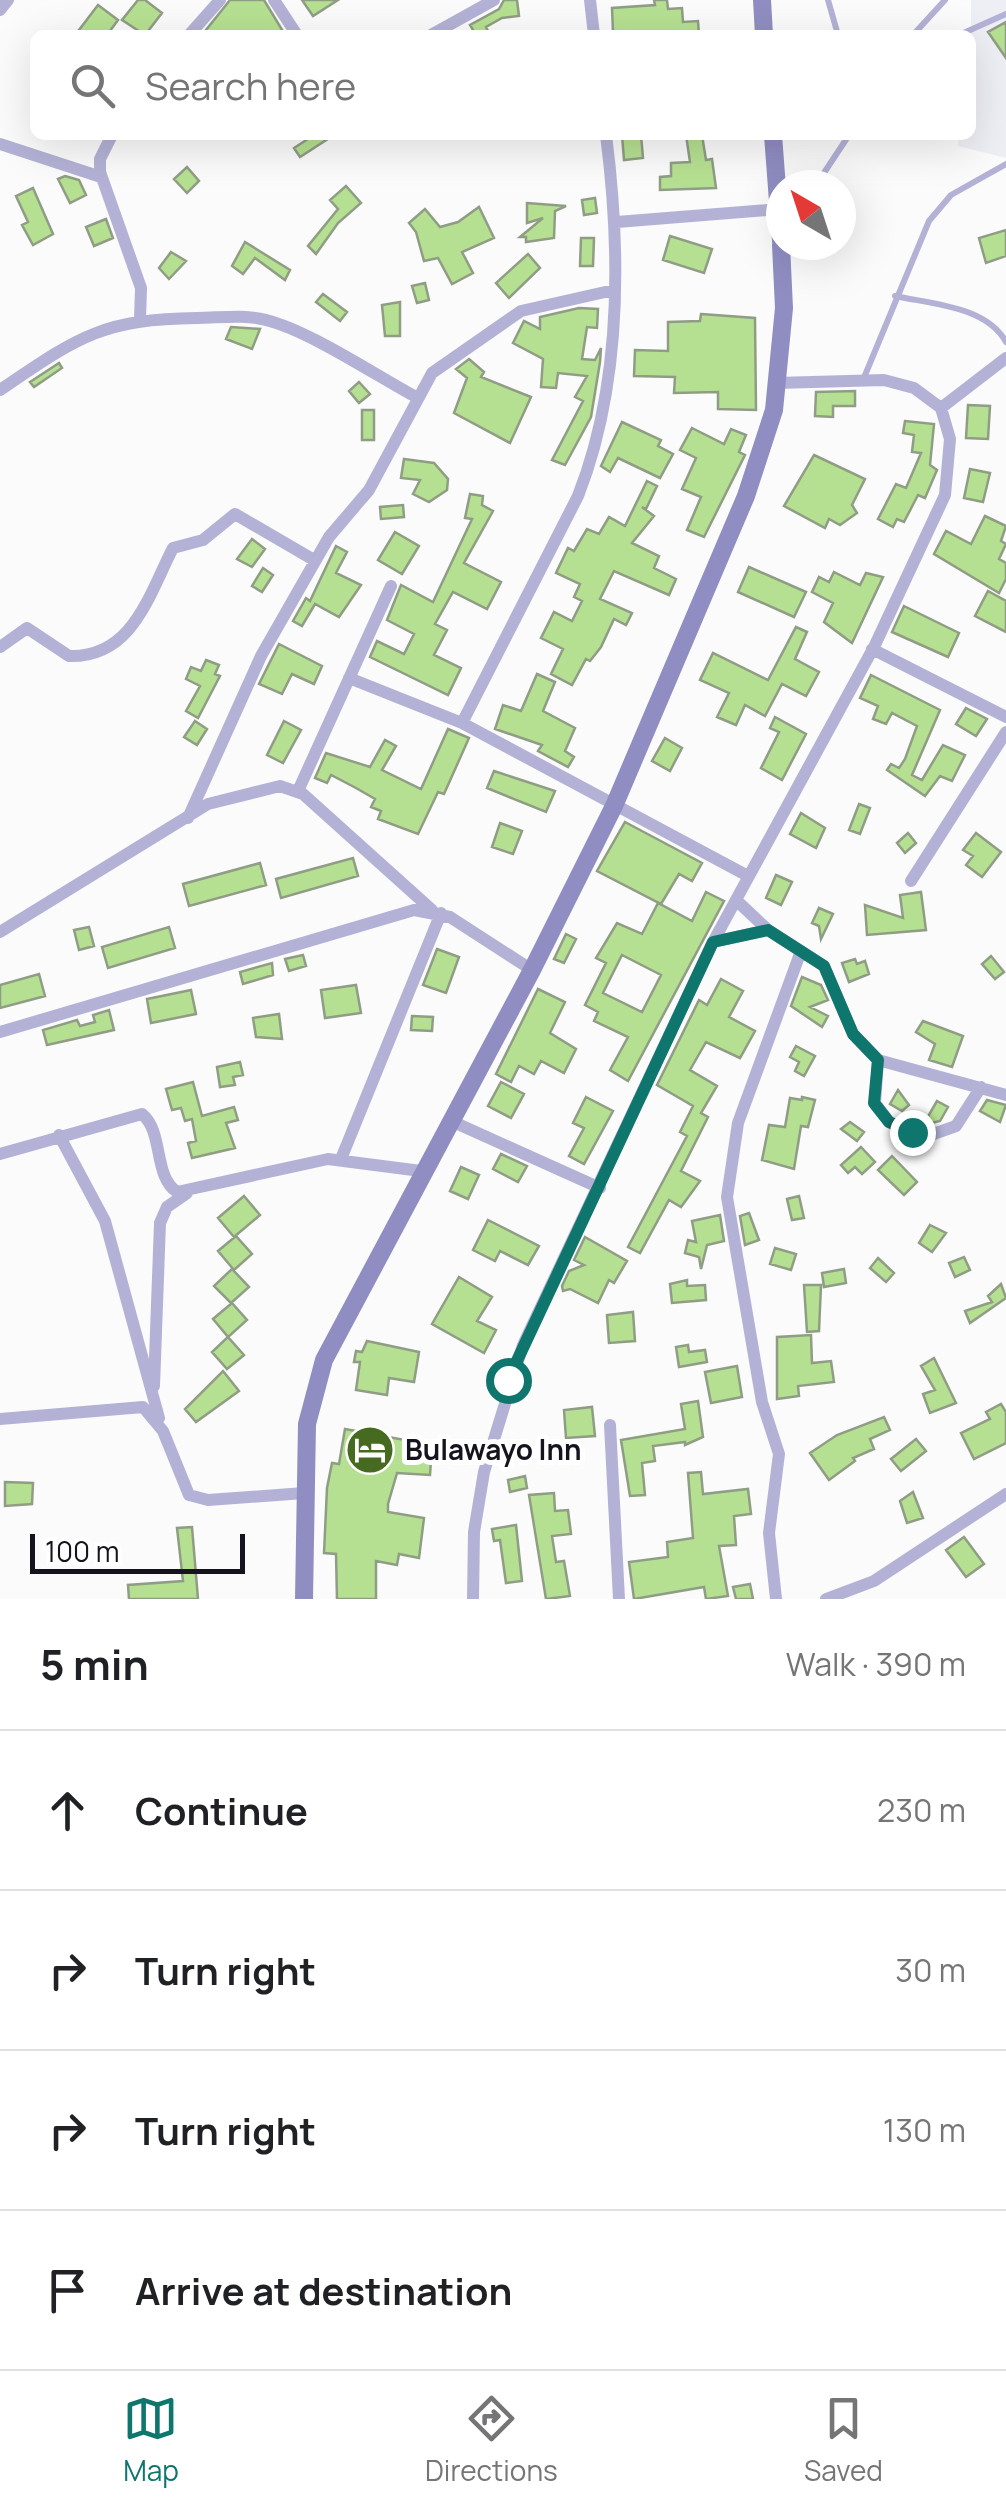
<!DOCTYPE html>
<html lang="en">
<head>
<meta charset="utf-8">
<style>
  :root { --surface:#fff; --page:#f2f2f2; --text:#202124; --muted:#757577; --line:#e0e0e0; --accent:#0f766e }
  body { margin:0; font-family:Manrope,sans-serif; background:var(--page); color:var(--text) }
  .compass { position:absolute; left:766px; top:170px; width:90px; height:90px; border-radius:50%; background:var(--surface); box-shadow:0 10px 40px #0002; rotate:321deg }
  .scale { position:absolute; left:30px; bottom:25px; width:215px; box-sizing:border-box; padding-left:10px; border:5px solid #15141e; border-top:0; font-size:28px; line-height:35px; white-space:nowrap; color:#15141e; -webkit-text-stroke:8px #fff; paint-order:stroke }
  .stop { position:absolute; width:30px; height:30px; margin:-22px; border:8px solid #0f766e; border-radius:50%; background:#fff }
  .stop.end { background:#0f766e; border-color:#fff; box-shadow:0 2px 10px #0008 }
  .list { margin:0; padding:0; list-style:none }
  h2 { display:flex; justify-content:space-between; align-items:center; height:130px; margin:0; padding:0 40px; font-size:42px }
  h2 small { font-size:32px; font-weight:400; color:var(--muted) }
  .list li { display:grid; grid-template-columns:65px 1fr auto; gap:30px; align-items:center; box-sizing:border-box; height:160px; padding:0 40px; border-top:2px solid var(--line) }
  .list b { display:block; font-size:38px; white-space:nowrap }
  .list em { font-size:32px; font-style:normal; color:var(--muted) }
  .icon { flex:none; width:55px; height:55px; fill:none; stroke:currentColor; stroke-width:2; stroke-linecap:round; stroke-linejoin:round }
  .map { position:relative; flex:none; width:1006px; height:1599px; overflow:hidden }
  .search { position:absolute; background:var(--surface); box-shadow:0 10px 40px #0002; left:30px; right:30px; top:30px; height:110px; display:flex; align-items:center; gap:25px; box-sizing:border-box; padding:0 35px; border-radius:15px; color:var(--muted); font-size:38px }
  .sheet { height:770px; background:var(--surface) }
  nav { display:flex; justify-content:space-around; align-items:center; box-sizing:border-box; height:140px; border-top:2px solid var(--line); background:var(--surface); font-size:28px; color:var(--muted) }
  nav a { display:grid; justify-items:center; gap:5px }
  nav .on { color:var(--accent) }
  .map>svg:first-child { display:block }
  .built { fill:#eeeef5 }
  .building { fill:#b6e091; stroke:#909d85; stroke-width:2.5; fill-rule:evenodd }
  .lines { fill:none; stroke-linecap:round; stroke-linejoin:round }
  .service { stroke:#b3b2d6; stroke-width:6 }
  .minor { stroke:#b3b2d6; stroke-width:12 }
  .secondary { stroke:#908dc2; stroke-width:18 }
  .route { stroke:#0f766e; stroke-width:12 }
  .labels { text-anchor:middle; stroke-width:10; stroke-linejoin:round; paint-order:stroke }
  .poi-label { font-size:28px; font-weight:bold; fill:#15141e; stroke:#fff; text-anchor:start }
</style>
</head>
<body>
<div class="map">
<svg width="1006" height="1599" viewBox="0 0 1006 1599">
  <rect width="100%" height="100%" fill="#fbfbfb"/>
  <path class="built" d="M971 0H1006V158L958 146 959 135H971Z"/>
  <path class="building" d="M138 0H145L162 13 145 35 122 20Z
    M230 0H264L284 33 202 35Z
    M302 0H338L313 16Z
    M504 0H517L519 16 502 18 486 27 490 35H476L470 25 499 9Z
    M654 0H667L668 9 682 8 683 22 698 21 699 35 613 32 612 8 655 5Z
    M98 5 118 20 107 35H86L79 30Z
    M1006 22V58L988 32Z
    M314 135H334L300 157 294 148Z
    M622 135H641L643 158 624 160Z
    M686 135H702L706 160 712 159 716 188 660 190V177L671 176V163L690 162Z
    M187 167 199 181 187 193 174 179Z
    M65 176 79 180 86 195 70 203 58 179Z
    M346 186 361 203 338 223 316 254 308 246 338 209 330 200Z
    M33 188 53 234 33 245 22 225 28 222 16 196Z
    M595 198 597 213 584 215 582 200Z
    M527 203 566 206 555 211 554 238 526 242V237H520L543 218 527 223Z
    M479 207 494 238 462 252 473 273 452 284 438 258 424 261 416 232 409 223 425 209 440 227 458 222Z
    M106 219 113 238 94 246 86 227Z
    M1006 230V256L986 263 979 238Z
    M670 236 712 249 704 273 663 260Z
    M581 238H594L593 266H580Z
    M245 242 290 270 285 280 255 258 243 274 232 266Z
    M171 252 186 261 169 279 159 268Z
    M528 254 540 268 509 298 496 283Z
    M425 283 429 300 417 303 412 286Z
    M323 294 347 312 340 321 316 302Z
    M400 302V336H385L382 305Z
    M579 308 598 309 597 328 587 327 582 359 595 360 601 348 600 362 591 417 565 465 552 460 583 401 575 397 587 376 558 373 556 388 541 387 543 359 513 343 524 321 540 329V317Z
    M701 314 755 318 756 410 718 409V392L674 393 675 377 634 376 635 350 668 351V322L700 321Z
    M231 327 260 329 252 349 226 339Z
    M469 359 484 372 481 377 531 397 510 443 454 413 467 378 456 369Z
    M59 363 62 368 34 387 30 382Z
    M359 382 370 394 359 403 349 391Z
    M855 391V406H833V417L815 416 816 392Z
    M968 405 990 406 988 439 966 438Z
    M362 410H374V440H362Z
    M905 421 934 424 930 465 937 470 925 498 918 495 904 522 897 519 893 527 878 519 896 484 906 488 921 453 912 452 914 435 903 433Z
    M622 422 661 440 658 446 673 454 660 478 618 458 610 472 601 466Z
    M692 428 724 444 731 429 746 435 739 452 745 455 704 537 687 530 701 497 682 489 696 458 680 450Z
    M814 455 865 479 852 505 857 513 840 525 829 519 825 528 784 506Z
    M404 459 434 463 448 479 447 490 429 502 413 494 420 480 401 478Z
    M970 469 990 473 983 502 964 498Z
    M647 481 657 486 646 509 642 507 654 516 632 543 659 556 654 568 676 579 669 595 614 571 600 599 632 613 626 625 614 619 601 647 590 661 586 659 572 685 551 674 563 649 541 638 554 612 572 621 582 601 574 597 580 584 556 573 568 548 574 551 587 529 599 534 609 517 625 526Z
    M470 494 483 496 482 505 493 511 464 563 501 582 487 609 453 592 435 624 447 630 434 655 461 668 448 695 370 657 377 641 404 654 414 634 387 620 401 585 433 602 472 519 465 518Z
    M403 505 404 517 381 519 380 507Z
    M985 516 1006 526 1001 541 1006 544 999 559 1006 563V579L999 593 934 554 946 531 971 544Z
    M395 532 419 546 402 574 378 560Z
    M252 539 265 549 252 567 237 559Z
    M336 546 347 552 336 573 361 585 339 617 315 604 302 626 293 621 306 598 310 601Z
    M749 567 806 592 794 617 738 592Z
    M263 568 273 575 262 592 252 586Z
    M834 572 860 585 866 573 883 577 852 643 824 622 833 603 812 592 819 577 829 582Z
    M988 591 1006 601V632L975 616Z
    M904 606 959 633 948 657 892 632Z
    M796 627 807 632 795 659 819 672 806 696 782 684 765 716 745 705 736 725 717 717 729 693 700 680 713 653 768 680Z
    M279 644 322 666 314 684 292 674 282 694 259 684Z
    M206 660 219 665 215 674 220 676 198 718 186 711 200 686 186 679 191 667 201 671Z
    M537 674 555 682 543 711 575 728 565 751 574 757 568 767 538 751 542 745 495 729 503 705 521 711Z
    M871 675 940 710 912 775 922 780 943 745 965 755 952 781 940 776 925 796 887 770 891 764 899 768 905 759 917 726 892 713 886 724 873 719 878 706 860 698Z
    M966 708 987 719 976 736 956 724Z
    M775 717 806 734 782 780 761 768 779 732 770 728Z
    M195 721 207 729 197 745 184 737Z
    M284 721 301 730 283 763 267 755Z
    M448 729 469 738 444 794 438 792 418 834 378 819 381 811 371 807 375 799 356 788 331 775 327 783 315 778 326 753 370 767 385 740 396 746 382 770 421 789Z
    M665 738 682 748 670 771 652 761Z
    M494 771 555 791 546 812 487 788Z
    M859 804 870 808 860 834 849 830Z
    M801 813 825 828 816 848 790 834Z
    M625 822 702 863 692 881 679 874 661 904 597 871Z
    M500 823 522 831 513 854 492 847Z
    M908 833 916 843 905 853 897 843Z
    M976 833 1001 852 982 877 966 865 973 856 963 850Z
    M353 858 358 876 281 898 276 879Z
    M260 863 266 885 189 906 183 884Z
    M776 875 792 882 781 905 766 898Z
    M706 892 724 901 628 1081 610 1070 628 1037 594 1021 598 1012 585 1005 606 963 596 958 617 923 642 934 658 903 692 921ZM622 955 661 975 642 1012 603 993Z
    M921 892 926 930 867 935 865 905 903 918 900 895Z
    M819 908 833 914 821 939 819 926 812 923Z
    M89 927 94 946 79 950 74 930Z
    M169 927 175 948 108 968 102 947Z
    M566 934 576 939 564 963 554 959Z
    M437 949 459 957 446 993 423 985Z
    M303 955 306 966 289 971 285 959Z
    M991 956 1004 972 995 979 982 964Z
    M855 959 857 964 865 961 869 974 849 982 842 963Z
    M272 963 273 975 243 984 240 972Z
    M39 974 45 996 0 1008V985Z
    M802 977 821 985 828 1000 810 1007 828 1016 822 1027 791 1006Z
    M721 979 743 991 729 1017 755 1031 740 1058 706 1042 690 1070 717 1086 701 1113 708 1117 681 1171 700 1181 681 1207 669 1200 640 1253 628 1247 687 1136 680 1132 693 1106 657 1085 699 1000 707 1005Z
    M356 985 361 1013 325 1018 321 990Z
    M538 989 565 1002 550 1033 576 1049 564 1073 541 1061 534 1074 519 1066 511 1082 496 1074Z
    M191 990 196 1014 151 1023 147 999Z
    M109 1010 114 1030 47 1045 43 1030 77 1020 80 1026 95 1022 93 1015Z
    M279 1014 282 1039 256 1037 253 1018Z
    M412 1016 433 1017 432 1031 411 1030Z
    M923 1021 963 1036 952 1067 929 1060 935 1044 916 1032Z
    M796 1046 815 1056 804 1076 795 1071 799 1062 790 1057Z
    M240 1062 243 1075 233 1077 235 1085 220 1087 217 1067Z
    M193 1082 202 1116 234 1107 238 1120 226 1123 235 1148 192 1158 188 1143 196 1141 192 1119 185 1121 181 1108 172 1110 166 1089Z
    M501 1082 524 1094 511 1118 488 1106Z
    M898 1090 909 1105 902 1111 890 1104Z
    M586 1097 613 1111 584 1164 569 1156 584 1128 573 1123Z
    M802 1097 815 1100 808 1127 801 1126 794 1169 762 1160 769 1125 785 1127 790 1098 802 1100Z
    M987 1100 1006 1105 1000 1122 980 1111Z
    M937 1101 948 1107 940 1121 923 1125Z
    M850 1122 864 1132 857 1141 841 1129Z
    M861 1147 875 1162 862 1174 855 1167 848 1173 841 1165Z
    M501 1154 527 1166 518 1182 493 1169Z
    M892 1156 917 1182 904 1195 878 1170Z
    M461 1167 479 1175 468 1199 450 1191Z
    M244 1196 260 1215 234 1237 218 1218Z
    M799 1196 804 1218 792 1220 787 1199Z
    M749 1213 759 1240 745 1245 740 1216Z
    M720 1215 724 1241 707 1245 701 1269 699 1257 685 1253 688 1240 696 1242 692 1221Z
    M488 1220 539 1246 528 1265 500 1251 495 1261 473 1250Z
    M930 1225 946 1233 932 1252 919 1243Z
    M236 1236 252 1254 234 1270 218 1251Z
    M585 1237 627 1261 614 1283 609 1280 598 1303 570 1289 563 1291 562 1286 569 1271 584 1265 574 1260Z
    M775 1248 796 1254 791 1270 770 1264Z
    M964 1257 970 1270 955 1277 949 1263Z
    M878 1258 894 1273 886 1282 870 1268Z
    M232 1269 249 1287 231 1303 214 1286Z
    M844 1269 846 1283 824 1287 822 1273Z
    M459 1277 492 1297 477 1321 496 1330 484 1353 432 1324Z
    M687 1280V1286L705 1285 706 1300 672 1303 670 1284Z
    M1001 1284 1006 1298 970 1323 965 1311 992 1302 988 1296Z
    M804 1285H821L819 1331 807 1332Z
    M232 1303 247 1320 228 1337 244 1355 227 1369 212 1352 228 1337 213 1319Z
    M633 1312 635 1341 609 1343 607 1315Z
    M811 1335 812 1363 831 1361 834 1382 798 1386 799 1396 777 1399V1337Z
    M367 1341 419 1352 414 1382 389 1378 387 1395 356 1390 360 1362H354L356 1351 362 1352Z
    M688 1345 689 1352 705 1350 707 1362 679 1367 676 1347Z
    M934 1358 956 1403 930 1413 923 1394 935 1390 921 1366Z
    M737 1366 742 1397 711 1403 705 1372Z
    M223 1371 239 1391 196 1422 185 1409Z
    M698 1401 703 1437 685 1445V1442L653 1446 655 1461 642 1463 645 1495 630 1496 621 1440 685 1429 681 1404Z
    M1001 1404 1006 1412V1443L974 1459 961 1433 990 1419 986 1412Z
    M592 1407 595 1436 566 1438 564 1410Z
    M884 1417 890 1430 870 1439 874 1449 853 1458 855 1461 829 1480 810 1453 837 1435Z
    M345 1429 432 1445 430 1475 397 1473 388 1504V1512L424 1518 419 1558 399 1554 397 1565 376 1561V1599H337L336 1554 324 1553 327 1488 332 1463 339 1464Z
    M916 1439 926 1451 901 1471 891 1459Z
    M701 1472 703 1494 748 1489 751 1514 734 1516 736 1545 719 1546 728 1596 706 1599 704 1587 634 1599 629 1562 668 1557 667 1542 693 1538 688 1473Z
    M525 1476 527 1488 510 1492 508 1480Z
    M5 1482 33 1483 32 1504 5 1506Z
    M913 1492 923 1518 907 1523 900 1501Z
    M554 1493 555 1511 568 1510 571 1534 552 1536 556 1562 564 1561 570 1596 546 1599 529 1495Z
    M516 1525 522 1581 506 1583 500 1540 494 1541 492 1529Z
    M192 1527 198 1599H129L128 1585 183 1581 177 1528Z
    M964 1537 984 1564 966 1577 946 1550Z
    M750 1584 753 1599H736L733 1587Z"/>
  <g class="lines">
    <path class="service" d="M828 0 838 35
      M913 35 945 0
      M959 35 1006 14
      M816 185 849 135
      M895 296C931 304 986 306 1006 342
      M863 380 929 221 951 195 1006 164"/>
    <path class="minor" d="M274 0 297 35
      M590 0 594 35
      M0 10 8 0
      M189 35 220 0
      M431 35 494 0
      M112 135 100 159V172L141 288 140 319
      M0 144 101 177
      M617 222 780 209
      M0 390C77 338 101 319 197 318 219 318 244 314 266 320 310 331 375 375 416 397
      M941 408 1006 358
      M0 647 27 628 69 656C133 658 149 594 173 548L203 540 235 514 314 560
      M872 649 1006 717
      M349 678 462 723 748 876
      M462 723 578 496C622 384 621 252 606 135
      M298 791 391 586
      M188 818 261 656 329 537 369 490 432 373 521 311 614 290
      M911 881 1006 732
      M736 900 768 930 824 966 853 1034 878 1060 1006 1095
      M0 932 208 804 280 786 303 794 432 910
      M713 942 768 930
      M0 1032 414 910 450 917 532 970
      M878 1060 875 1103 889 1122 925 1137 956 1126 981 1087
      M449 1120 600 1188
      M59 1135 105 1221 159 1418
      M0 1154 142 1114C164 1132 153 1176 177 1192L328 1159 421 1171
      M341 1159 441 913
      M154 1386 160 1223 167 1207 187 1193
      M0 1419 143 1407 163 1431 189 1495 208 1500 304 1493
      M610 1425 619 1599
      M473 1599 474 1532 484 1472 523 1345 713 942 875 645 945 495 950 439 941 408 914 388 884 380 776 383
      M776 1599 769 1533 779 1454 762 1402 727 1197 738 1123 801 951
      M826 1599 874 1581 1006 1494"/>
    <path class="secondary" d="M762 0 764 35
      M773 135 781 241
      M304 1599 307 1424 324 1360 532 970 614 806 746 496 774 410 784 308 781 245"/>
  </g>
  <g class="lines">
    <path class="route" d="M508 1380 713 942 768 930 824 966 853 1034 878 1060 874 1103 889 1122 912 1132"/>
  </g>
  <defs>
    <g id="hotel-disc" transform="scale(2.5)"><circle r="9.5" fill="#476a21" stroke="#fff"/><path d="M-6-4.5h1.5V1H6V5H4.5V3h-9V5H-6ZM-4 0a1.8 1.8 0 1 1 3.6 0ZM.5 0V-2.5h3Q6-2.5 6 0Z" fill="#fff"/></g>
  </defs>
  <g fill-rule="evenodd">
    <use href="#hotel-disc" x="370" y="1450"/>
  </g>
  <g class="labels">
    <g class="poi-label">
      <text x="405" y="1460">Bulawayo Inn</text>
    </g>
  </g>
</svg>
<svg class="compass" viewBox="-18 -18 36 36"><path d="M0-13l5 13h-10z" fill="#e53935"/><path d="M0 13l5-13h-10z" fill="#757577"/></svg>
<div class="scale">100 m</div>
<div class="stop" style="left:508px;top:1380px"></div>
<div class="stop end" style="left:912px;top:1132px"></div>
<div class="search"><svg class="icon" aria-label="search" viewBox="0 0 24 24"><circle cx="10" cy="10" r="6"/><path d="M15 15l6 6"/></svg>Search here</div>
</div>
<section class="sheet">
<h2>5 min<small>Walk · 390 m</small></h2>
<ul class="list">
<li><svg class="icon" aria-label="ahead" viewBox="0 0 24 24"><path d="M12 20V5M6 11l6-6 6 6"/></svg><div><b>Continue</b></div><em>230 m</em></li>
<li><svg class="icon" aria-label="right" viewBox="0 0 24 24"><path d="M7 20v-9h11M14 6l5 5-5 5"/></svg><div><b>Turn right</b></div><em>30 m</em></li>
<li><svg class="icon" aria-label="right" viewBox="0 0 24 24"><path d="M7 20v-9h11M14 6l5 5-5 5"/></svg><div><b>Turn right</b></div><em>130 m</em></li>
<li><svg class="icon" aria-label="arrive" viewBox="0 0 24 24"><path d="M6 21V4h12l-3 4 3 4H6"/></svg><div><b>Arrive at destination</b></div></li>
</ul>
</section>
<nav>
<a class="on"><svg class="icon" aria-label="map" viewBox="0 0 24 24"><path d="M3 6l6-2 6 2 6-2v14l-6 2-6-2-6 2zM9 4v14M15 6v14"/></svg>Map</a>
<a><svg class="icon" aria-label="directions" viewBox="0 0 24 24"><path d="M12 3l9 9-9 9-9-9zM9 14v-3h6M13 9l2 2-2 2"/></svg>Directions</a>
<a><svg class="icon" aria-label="saved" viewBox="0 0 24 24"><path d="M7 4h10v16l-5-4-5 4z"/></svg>Saved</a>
</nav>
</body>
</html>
